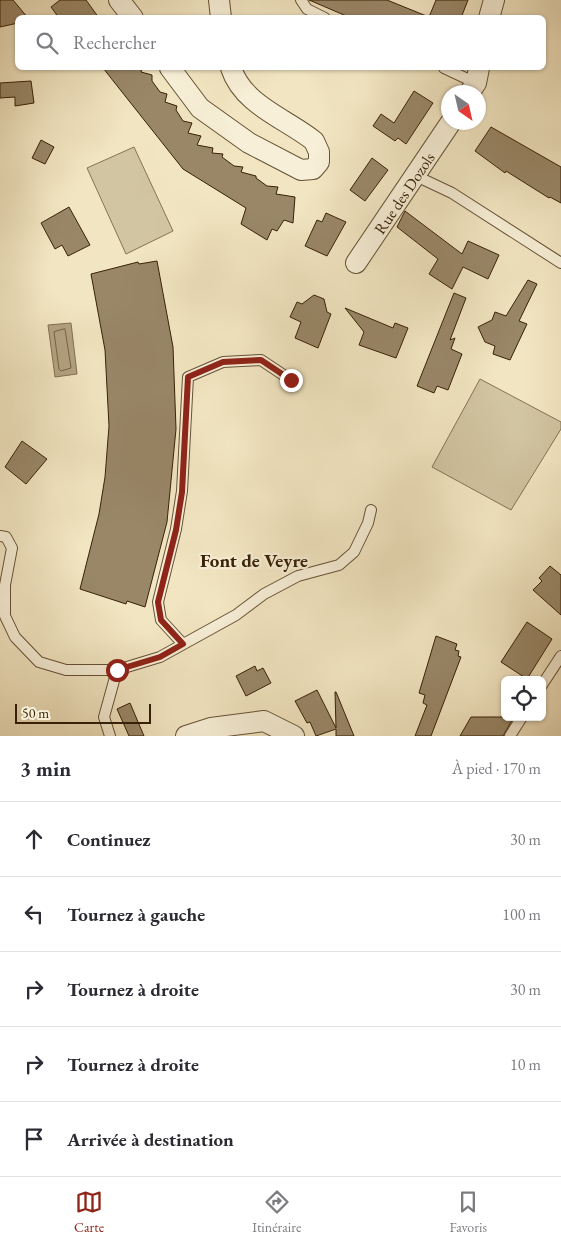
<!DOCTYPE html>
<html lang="fr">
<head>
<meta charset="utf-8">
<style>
  :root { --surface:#fff; --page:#f2f2f3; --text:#2b2b33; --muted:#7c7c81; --line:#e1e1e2; --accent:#8f2418 }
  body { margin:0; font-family:"EB Garamond",serif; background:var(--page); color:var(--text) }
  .controls { position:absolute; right:15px; bottom:15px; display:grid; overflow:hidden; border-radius:8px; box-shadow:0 1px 4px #0004 }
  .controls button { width:45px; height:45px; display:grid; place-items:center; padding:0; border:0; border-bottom:1px solid var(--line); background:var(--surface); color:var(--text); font:25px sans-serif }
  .compass { position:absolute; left:441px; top:85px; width:45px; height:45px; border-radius:50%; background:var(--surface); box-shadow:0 1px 4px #0004; rotate:146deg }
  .scale { position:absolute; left:15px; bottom:12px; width:136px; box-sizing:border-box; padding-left:5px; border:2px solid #382107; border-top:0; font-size:14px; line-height:18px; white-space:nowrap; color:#382107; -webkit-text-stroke:4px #f7efd7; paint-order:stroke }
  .stop { position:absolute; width:15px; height:15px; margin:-11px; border:4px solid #8f2418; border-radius:50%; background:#fff }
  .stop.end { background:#8f2418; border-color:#fff; box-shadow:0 1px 5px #0008 }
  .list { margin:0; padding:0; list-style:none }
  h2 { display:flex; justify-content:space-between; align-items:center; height:65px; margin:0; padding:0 20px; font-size:21px }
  h2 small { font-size:16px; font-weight:400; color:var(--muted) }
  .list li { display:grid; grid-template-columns:32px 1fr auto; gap:15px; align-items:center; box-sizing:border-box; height:75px; padding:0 20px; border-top:1px solid var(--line) }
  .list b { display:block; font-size:19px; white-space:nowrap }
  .list em { font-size:16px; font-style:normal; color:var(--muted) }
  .icon { flex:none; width:28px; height:28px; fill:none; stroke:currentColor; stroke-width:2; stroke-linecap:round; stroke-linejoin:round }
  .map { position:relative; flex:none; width:561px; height:736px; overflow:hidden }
  .search { position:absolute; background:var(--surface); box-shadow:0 1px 4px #0004; left:15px; right:15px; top:15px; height:55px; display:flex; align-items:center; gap:12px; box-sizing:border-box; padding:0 18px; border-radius:8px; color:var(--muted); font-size:19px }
  .sheet { height:440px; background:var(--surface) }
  nav { display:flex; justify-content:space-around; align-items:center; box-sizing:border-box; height:70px; border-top:1px solid var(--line); background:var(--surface); font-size:14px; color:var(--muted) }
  nav a { display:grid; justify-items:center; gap:2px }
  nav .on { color:var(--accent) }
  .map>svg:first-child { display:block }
  .green { fill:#d2c5a2; stroke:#857354 }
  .water { fill:#b3a382; stroke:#826f51 }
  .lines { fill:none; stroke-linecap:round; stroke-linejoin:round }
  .shore { stroke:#766244; stroke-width:1 }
  .building { fill:#998768; stroke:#382107 }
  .lane-casing { stroke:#665236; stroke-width:12 }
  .street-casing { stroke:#665236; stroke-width:22 }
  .lane { stroke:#f7efd7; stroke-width:10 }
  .street { stroke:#f7efd7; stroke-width:20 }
  .route { stroke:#8f2418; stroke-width:6 }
  .labels { text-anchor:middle; stroke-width:4.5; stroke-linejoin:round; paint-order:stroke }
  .street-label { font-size:16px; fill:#382107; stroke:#f7efd7 }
  .quarter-label { font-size:19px; font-weight:bold; fill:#382107; stroke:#f7efd7 }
</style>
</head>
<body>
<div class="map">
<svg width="561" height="736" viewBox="0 0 561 736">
  <rect width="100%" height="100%" fill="#f2e6c2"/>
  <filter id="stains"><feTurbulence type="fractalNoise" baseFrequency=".004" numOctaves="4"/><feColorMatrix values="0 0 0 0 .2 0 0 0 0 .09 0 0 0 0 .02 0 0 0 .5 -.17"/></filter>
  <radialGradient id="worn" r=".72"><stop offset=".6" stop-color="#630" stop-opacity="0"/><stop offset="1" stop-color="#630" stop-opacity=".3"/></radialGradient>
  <path class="green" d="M134 147 173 231 126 254 87 168Z
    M480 379 561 422V429L511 510 432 467Z"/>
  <path class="water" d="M71 323 77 374 55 377 48 325Z"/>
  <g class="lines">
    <path class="shore" d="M65 329 71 368 61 371 59 369 54 332Z"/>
  </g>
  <path class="building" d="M0 0H13L28 18H18V23L0 27Z
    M60 0H86L99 18H59L51 7Z
    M309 0H387L429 17 436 0H468L461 18H351Z
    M103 68H142L141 72 152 75V81L160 92 167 94 165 102 177 106 176 110 183 121 192 123 188 133 201 136 197 145 213 148 212 153 223 154 222 157 234 166 243 167 241 172 256 176V178L267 186 278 187 276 194 295 197 293 223 284 220 277 231 272 229 267 240 241 224 246 208 183 169Z
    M31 81 34 103 15 106V97L0 98V83Z
    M414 91 433 103 406 144 398 138 395 141 373 126 381 114 394 123Z
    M491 127 561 167V203L550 197 549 198 506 171 505 173 475 151Z
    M41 140 54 147 45 164 32 158Z
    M372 158 388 170 365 201 350 190Z
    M69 207 90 245 68 256 62 245 55 249 41 223Z
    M405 211 462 254 468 241 499 255 488 279 463 267 452 289 429 274 438 259 397 227Z
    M326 213 346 222 327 256 305 246 317 220 322 222Z
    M157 261 173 347 176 429 167 522 145 607 127 601 126 604 80 589 99 514 105 477 109 426 105 350 91 274 138 262 139 264Z
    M528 280 537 284 519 321 527 324 510 360 493 354 495 346 485 342 478 327 492 320 495 312 506 316Z
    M454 293 466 298 450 340 455 338 451 349 462 354 448 390 437 386 434 393 417 386Z
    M314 295 324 299 327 312 331 314 318 348 295 338 301 322 290 317 297 302 302 304Z
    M345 308 393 328 395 323 408 328 396 358 359 345 364 332Z
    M22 441 47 459 26 484 5 467Z
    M550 566 561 575V615L533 590 542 581 539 578Z
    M527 622 552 639 527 679 501 662Z
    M436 636 457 644 455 650 459 651 458 656 461 657 431 736H415L427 705 423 703 425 695 419 693Z
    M255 666 257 671 263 668 271 683 246 696 236 676Z
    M317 690 336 728 335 692H336L354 736H336V729L316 736 310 722 307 723 295 701Z
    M130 703 144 736H129L117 709Z
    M471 717H514L503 736H460Z"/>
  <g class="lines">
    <g class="lane-casing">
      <path id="lane" d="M301 0 307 9 325 18
        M444 68 476 83
        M416 176 452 193 561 263
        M0 536 6 537 12 548 5 585V616L15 637 39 662 66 670H117L160 657 236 615 264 594 298 576 339 565 354 552 368 523 371 510
        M183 644 161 620 158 602 176 529 182 491 188 377 223 362 261 360 291 380
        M542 685 561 656
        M110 736 104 717 117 670
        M510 736 522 717"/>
    </g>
    <g class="street-casing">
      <path id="street" d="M119 0 133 18
        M219 0 221 18
        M489 18 494 0
        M170 68 200 108 249 143 301 170 313 169 319 162V152L314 141C285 118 243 105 231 68
        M470 92 476 83 479 68
        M356 263 451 122
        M186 736 211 728 264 721 294 736"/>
    </g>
    <use href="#lane" class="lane"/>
    <use href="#street" class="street"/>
  </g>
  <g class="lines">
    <path class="route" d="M117 670 160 657 183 644 161 620 158 602 176 530 182 492 188 377 223 362 261 360 291 380"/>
  </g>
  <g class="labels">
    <g class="street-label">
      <text transform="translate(404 193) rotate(-56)" y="6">Rue des Dozols</text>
    </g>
    <g class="quarter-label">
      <text x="254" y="567">Font de Veyre</text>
    </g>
  </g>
  <rect width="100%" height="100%" filter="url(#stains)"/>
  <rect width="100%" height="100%" fill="url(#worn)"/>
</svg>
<div class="controls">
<button><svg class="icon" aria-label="locate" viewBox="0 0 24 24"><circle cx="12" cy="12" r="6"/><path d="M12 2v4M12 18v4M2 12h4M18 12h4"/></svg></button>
</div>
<svg class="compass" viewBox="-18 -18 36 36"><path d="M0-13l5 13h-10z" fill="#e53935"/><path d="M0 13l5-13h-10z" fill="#7c7c81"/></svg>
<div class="scale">50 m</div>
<div class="stop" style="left:117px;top:670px"></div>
<div class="stop end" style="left:291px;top:380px"></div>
<div class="search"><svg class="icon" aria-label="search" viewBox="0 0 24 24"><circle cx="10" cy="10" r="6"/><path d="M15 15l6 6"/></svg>Rechercher</div>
</div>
<section class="sheet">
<h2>3 min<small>À pied · 170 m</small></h2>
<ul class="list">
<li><svg class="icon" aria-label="ahead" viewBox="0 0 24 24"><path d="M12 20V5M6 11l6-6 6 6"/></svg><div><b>Continuez</b></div><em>30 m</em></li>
<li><svg class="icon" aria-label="left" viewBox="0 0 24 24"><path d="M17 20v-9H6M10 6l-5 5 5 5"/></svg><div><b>Tournez à gauche</b></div><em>100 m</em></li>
<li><svg class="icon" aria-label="right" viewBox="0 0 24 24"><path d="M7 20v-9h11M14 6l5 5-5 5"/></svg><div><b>Tournez à droite</b></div><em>30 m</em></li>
<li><svg class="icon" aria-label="right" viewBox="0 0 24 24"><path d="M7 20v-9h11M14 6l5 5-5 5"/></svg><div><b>Tournez à droite</b></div><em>10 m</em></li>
<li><svg class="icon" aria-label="arrive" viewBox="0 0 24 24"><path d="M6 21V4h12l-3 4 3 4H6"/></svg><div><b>Arrivée à destination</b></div></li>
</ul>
</section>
<nav>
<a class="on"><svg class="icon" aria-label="map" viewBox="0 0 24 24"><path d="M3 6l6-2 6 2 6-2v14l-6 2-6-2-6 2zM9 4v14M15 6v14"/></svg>Carte</a>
<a><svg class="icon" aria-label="directions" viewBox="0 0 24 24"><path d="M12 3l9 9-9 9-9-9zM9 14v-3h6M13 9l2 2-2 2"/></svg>Itinéraire</a>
<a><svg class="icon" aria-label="saved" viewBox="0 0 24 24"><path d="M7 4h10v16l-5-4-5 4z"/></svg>Favoris</a>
</nav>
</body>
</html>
